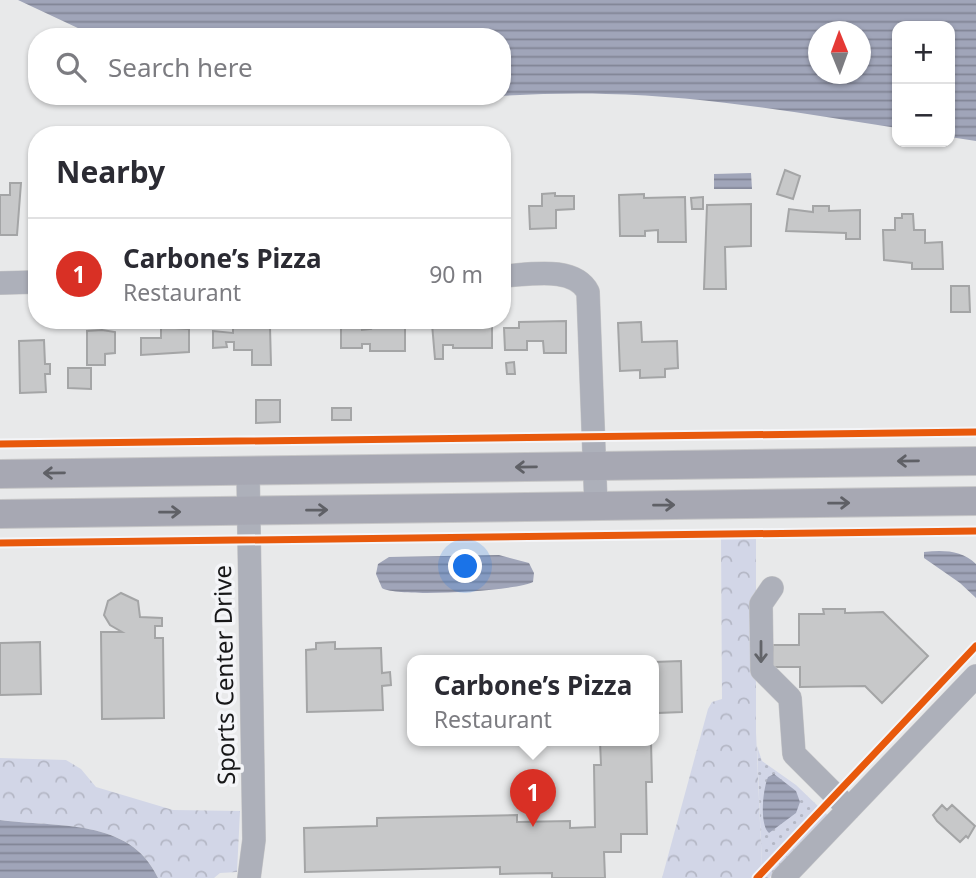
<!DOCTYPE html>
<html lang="en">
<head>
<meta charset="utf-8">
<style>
  :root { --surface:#fff; --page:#f2f2f3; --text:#2b2b33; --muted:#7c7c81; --line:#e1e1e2; --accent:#d93025 }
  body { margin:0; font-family:"Noto Sans",sans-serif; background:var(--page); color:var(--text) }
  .controls { position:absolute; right:21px; top:21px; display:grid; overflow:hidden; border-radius:14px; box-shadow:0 2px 5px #0004 }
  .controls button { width:63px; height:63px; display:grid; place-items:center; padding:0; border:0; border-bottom:2px solid var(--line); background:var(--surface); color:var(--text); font:35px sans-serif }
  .compass { position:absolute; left:808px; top:21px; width:63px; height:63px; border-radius:50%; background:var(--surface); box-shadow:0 2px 5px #0004; rotate:359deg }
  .you { position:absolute; left:466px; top:567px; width:24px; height:24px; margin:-18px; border:5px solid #fff; border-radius:50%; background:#1a73e8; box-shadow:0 0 0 10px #1a73e833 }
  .badge { display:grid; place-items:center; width:46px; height:46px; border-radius:50%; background:var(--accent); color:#fff; font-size:23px; font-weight:700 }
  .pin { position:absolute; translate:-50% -58px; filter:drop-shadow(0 2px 4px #0008) }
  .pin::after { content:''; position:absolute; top:37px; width:24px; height:21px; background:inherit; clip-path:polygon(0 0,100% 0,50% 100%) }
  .popup { position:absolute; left:407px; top:655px; width:252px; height:91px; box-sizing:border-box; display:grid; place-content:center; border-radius:14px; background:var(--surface); filter:drop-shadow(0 2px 5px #0005); font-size:23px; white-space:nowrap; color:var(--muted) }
  .popup b { font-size:26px; color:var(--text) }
  .popup::after { content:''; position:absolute; left:50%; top:100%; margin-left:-14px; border:14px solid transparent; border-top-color:var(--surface) }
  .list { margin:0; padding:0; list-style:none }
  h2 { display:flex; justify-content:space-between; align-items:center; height:91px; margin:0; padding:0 28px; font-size:30px }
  h2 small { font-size:23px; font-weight:400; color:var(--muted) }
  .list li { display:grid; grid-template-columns:46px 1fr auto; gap:21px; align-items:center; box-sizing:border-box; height:112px; padding:0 28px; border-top:2px solid var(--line) }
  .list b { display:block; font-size:26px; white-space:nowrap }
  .list p { margin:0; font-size:23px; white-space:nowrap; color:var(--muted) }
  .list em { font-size:23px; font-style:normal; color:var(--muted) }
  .icon { flex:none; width:38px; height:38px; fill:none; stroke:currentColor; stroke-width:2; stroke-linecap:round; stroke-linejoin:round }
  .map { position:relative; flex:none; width:976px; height:878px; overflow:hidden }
  .search { position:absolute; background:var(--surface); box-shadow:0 2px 5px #0004; left:28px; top:28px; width:483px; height:77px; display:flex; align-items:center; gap:18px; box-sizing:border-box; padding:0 24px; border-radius:28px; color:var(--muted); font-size:26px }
  .panel { position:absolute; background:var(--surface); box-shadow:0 2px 5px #0004; left:28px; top:126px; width:483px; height:203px; border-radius:28px }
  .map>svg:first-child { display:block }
  .grass { fill:url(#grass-dots) }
  .forest { fill:url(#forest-crowns) }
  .water { fill:url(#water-rules); fill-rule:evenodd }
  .building { fill:#c7c8c9; stroke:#a4a5a6; stroke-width:2 }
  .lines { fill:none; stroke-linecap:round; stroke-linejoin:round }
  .minor-casing { stroke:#c7c7c8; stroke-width:24 }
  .major-casing { stroke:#c7c7c8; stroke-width:30 }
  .minor { stroke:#adb0ba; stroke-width:23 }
  .major { stroke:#a7a8b3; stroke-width:28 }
  .cycleway-casing { stroke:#f4f5f8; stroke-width:11 }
  .cycleway { stroke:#e8590c; stroke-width:7 }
  .oneway { stroke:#5f6066 }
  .oneway2 { stroke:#626469 }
  .labels { text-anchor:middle; stroke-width:7; stroke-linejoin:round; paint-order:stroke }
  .street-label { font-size:24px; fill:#171718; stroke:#f4f5f8 }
</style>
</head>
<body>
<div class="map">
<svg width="976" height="878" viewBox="0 0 976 878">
  <defs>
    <pattern id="grass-dots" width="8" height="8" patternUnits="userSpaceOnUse" patternTransform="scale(1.75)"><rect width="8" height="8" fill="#d2d6e7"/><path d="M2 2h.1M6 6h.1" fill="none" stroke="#b4b7c5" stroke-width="1.8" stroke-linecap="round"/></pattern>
    <pattern id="forest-crowns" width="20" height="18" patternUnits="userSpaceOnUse" patternTransform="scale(1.75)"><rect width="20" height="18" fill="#d2d6e7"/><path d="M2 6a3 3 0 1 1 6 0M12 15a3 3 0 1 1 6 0" fill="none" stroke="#b4b7c5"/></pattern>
    <pattern id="water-rules" width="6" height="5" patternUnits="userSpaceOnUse" patternTransform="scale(1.75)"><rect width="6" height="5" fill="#a0a5b9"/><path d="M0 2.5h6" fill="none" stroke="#818595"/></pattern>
  </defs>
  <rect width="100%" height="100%" fill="#e8e9ea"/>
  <path class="grass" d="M757 746 762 761 796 785 820 808 762 868Z
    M824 812 828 815 769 878H762Z"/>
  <path class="forest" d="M721 537H756V732L762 868 753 878H662L708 709 712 702 722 699Z
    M0 758 66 760 81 769 96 787 173 810 240 811 237 872 220 873 214 878H158C131 817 55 828 0 820Z"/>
  <path class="water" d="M18 0H976V141L950 137V26H897V128C801 113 703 96 606 94 509 91 414 106 317 96H502V37H97ZM818 32H860V74H818Z
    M751 173 752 189H714V174Z
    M924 552C943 550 962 550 976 564V598L960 583 924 558Z
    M499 555 529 563 534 573 533 582C517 591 397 598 382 588L376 574 378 564 389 557Z
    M774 774 796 791 800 802 796 813 769 833C759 824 763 789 768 777Z
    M0 820C56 828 130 817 158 878H0Z"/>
  <path class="building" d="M785 170 800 176 793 199 777 194Z
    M10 183H21L17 235H0V195H10Z
    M555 193V196H574V209L556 210V228L530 229 529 206H542V194Z
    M644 194V198L685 197 686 242H658V230L645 231V236H620L619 195Z
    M703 197V209H692L691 198Z
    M751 204V246L725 247 726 289H704L707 205Z
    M813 206H829V211L860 210V239H846V233L786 231 789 209 813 212Z
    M902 214H913L914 230H925V243L942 242 943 269H912V263L884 260 883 230H895V218H902Z
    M951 286H969L970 312H951Z
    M566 321V353H544L543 341H527V350H505L504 328H519V322Z
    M641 322 642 342 677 341 678 368 665 369V377L640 378V370L620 371 618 323Z
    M492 323V348H453V345H443V359H435L432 324Z
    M370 324 405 326V351H370V344H362V348H341V325H362V330L371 329Z
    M161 327 189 329V352L141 355V338H161Z
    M270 327 271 365H252V350H234V342H226L227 347 213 348V331L233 333V328Z
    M102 330 115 332V353L105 354V365H87V331Z
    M44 340 45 364H50V374H45L46 392 20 393 19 341Z
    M514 362 515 374H507L506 363Z
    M68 368H91V389L68 388Z
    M256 400H280V422L256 423Z
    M332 408H351V420H332Z
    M121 593 138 601 140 617 162 618V626H155V638H163L164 718 102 719 101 632H122L110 625 104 615 108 601Z
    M823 609H845V613L883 612 928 656 882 703 865 686 800 687V667H773V645H799V614H824Z
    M40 642 41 694 0 695V643Z
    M335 642V649L381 648 382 673 390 672 391 685 382 686 383 710 307 712 306 650 316 649V643Z
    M681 661 682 712 658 713V730H654V662Z
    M600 741H651L652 782H646L647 834H621V852H604L605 878H552V873L500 874V867L305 872 304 828 377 826V818L517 815V822L570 821V828L595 827 594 765H601Z
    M942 805 947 810 952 805 975 826 968 838 966 836 960 842 937 821 933 815Z"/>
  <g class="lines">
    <g class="minor-casing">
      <path id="minor" d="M502 276C528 275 574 265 588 292L596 506
        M0 283 37 282
        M248 470 254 840 249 878
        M772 588 761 604 762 670 790 698 794 754 849 809
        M783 878 976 676"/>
    </g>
    <g class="major-casing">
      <path id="major" d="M0 474 976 461
        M0 514 976 501"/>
    </g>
    <use href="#minor" class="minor"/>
    <use href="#major" class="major"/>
    <g class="cycleway-casing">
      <path id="cycleway" d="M0 444 976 432
        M0 543 976 531
        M757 878 976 646"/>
    </g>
    <use href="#cycleway" class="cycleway"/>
  </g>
  <defs><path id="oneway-shaft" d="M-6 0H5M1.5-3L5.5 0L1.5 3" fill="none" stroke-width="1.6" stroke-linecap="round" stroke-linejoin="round" transform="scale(1.75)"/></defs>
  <g class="oneway">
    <use href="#oneway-shaft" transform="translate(908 461) rotate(179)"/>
    <use href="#oneway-shaft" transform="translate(526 467) rotate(179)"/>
    <use href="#oneway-shaft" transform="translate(54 473) rotate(179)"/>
    <use href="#oneway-shaft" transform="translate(839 503) rotate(-1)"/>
    <use href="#oneway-shaft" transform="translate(664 505) rotate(-1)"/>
    <use href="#oneway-shaft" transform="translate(317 510) rotate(-1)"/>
    <use href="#oneway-shaft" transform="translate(170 512) rotate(-1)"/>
  </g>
  <use class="oneway2" href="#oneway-shaft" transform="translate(761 652) rotate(90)"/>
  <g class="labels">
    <g class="street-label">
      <text transform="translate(225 675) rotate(-91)" y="8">Sports Center Drive</text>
    </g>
  </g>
</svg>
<div class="controls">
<button>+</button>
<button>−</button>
</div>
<svg class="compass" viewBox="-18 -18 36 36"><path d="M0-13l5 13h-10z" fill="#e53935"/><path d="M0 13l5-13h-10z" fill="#7c7c81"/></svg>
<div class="you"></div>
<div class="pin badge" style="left:533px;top:827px">1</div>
<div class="popup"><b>Carbone’s Pizza</b>Restaurant</div>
<div class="search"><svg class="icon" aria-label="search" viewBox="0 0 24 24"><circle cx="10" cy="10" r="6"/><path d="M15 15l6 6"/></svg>Search here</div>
<section class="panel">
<h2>Nearby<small></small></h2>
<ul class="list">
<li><span class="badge">1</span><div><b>Carbone’s Pizza</b><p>Restaurant</p></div><em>90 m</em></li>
</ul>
</section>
</div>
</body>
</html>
